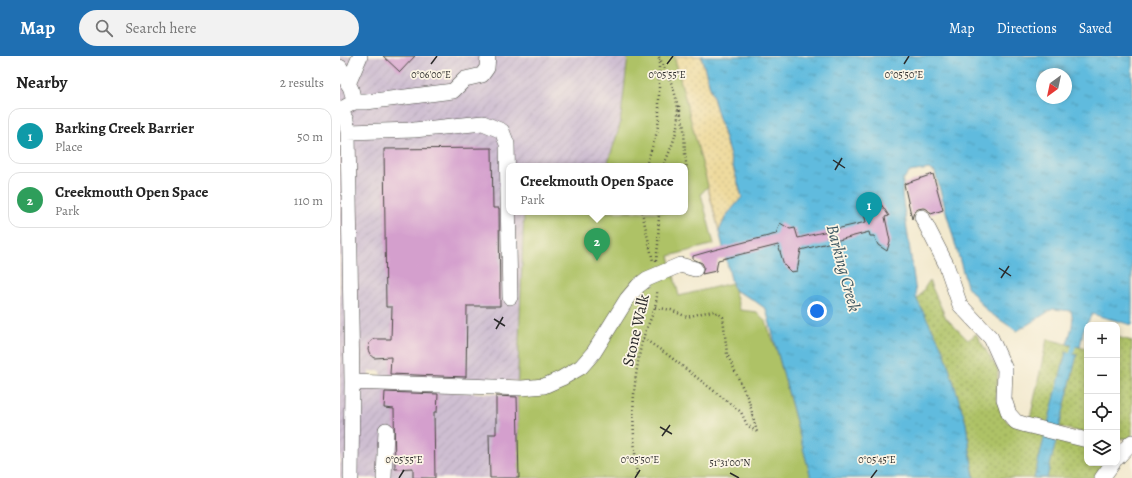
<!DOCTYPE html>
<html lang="en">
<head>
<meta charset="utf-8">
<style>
  :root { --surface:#fff; --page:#f2f2f2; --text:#222; --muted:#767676; --line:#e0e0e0; --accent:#1f6fb2 }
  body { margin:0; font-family:Alegreya,serif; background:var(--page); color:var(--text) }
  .controls { position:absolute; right:12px; bottom:12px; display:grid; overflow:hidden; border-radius:8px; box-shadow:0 2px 6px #0003 }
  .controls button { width:36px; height:36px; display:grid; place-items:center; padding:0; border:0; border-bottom:1px solid var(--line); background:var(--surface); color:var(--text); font:20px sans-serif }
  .compass { position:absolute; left:696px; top:12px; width:36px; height:36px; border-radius:50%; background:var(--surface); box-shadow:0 2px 6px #0003; rotate:213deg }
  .you { position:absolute; left:477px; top:255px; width:14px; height:14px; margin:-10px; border:3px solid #fff; border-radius:50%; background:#1a73e8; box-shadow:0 0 0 6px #1a73e833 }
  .badge { display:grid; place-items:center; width:26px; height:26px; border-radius:50%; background:var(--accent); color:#fff; font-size:13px; font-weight:700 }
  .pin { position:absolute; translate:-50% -33px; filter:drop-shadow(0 1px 2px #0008) }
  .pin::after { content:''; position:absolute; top:21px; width:14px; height:12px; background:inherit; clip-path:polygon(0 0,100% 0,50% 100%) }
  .popup { position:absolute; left:166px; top:107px; width:182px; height:52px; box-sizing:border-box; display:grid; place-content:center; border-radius:8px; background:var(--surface); filter:drop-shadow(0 1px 3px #0005); font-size:13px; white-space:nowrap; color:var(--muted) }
  .popup b { font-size:15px; color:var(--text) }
  .popup::after { content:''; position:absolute; left:50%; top:100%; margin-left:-8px; border:8px solid transparent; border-top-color:var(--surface) }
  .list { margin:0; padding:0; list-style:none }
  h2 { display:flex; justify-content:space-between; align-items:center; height:52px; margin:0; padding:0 16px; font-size:17px }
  h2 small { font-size:13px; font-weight:400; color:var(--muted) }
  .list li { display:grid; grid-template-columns:26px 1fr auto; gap:12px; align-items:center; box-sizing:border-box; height:56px; margin:0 8px 8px; padding:0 8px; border:1px solid var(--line); border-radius:12px }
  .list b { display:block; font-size:15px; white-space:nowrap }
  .list p { margin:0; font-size:13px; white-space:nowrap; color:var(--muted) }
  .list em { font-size:13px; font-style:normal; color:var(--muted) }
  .icon { flex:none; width:22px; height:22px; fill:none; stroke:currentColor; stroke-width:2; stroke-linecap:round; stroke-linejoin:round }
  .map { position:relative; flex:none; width:792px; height:422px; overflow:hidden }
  header { display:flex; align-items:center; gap:24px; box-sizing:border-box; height:56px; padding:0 20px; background:var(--accent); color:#fff }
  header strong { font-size:19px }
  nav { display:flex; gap:22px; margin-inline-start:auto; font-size:14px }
  .search { width:280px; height:36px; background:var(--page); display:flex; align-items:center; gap:10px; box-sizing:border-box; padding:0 14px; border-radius:22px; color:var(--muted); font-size:15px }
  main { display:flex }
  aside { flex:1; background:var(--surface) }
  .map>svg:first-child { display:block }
  .industrial { fill:url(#industrial-furrows) }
  .grass { fill:url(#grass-dots); stroke:#6c7648 }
  .sand { fill:url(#sand-dots); stroke:#8c8264 }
  .green { fill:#aec266; stroke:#6c7648 }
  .water { fill:url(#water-ripples); stroke:#467384; fill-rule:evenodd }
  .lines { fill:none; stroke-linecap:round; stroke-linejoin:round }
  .stream { stroke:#60bbde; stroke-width:4 }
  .building { fill:#d49fcd }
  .minor-casing { stroke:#494843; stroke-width:16 }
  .path { stroke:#494843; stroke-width:2.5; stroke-dasharray:1 3; stroke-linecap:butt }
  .minor { stroke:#fff; stroke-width:15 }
  .ticks { fill:none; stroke:#2b2b2b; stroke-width:1.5 }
  .labels { text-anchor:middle; stroke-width:3.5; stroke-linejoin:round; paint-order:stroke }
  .street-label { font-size:16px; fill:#2b2b2b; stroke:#fcf5e5 }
  .water-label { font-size:17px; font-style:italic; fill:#3b5661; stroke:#fcf5e5 }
  .ticks-label { font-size:10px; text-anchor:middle; fill:#2b2b2b; stroke:#fcf5e5; stroke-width:3.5; stroke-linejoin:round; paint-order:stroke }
</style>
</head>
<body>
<header>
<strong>Map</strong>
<div class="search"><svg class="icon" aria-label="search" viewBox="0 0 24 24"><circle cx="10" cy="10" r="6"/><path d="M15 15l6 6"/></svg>Search here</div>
<nav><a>Map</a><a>Directions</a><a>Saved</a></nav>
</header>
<main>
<aside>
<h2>Nearby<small>2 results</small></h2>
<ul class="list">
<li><span class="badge" style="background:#0f9aa8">1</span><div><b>Barking Creek Barrier</b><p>Place</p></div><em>50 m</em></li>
<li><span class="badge" style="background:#2e9e5b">2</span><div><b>Creekmouth Open Space</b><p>Park</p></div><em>110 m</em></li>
</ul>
</aside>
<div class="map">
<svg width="792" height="422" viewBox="0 0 792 422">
  <defs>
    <pattern id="industrial-furrows" width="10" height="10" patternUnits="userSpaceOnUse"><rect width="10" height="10" fill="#cebed1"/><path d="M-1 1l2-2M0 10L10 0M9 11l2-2" fill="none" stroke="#b1a3b4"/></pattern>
    <pattern id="grass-dots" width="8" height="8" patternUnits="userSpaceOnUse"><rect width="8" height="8" fill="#aec266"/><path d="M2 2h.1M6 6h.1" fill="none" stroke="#8e9e54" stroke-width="1.8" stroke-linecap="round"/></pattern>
    <pattern id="sand-dots" width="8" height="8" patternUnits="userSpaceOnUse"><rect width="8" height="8" fill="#eeda9e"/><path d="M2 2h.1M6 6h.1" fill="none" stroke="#cb8" stroke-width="1.8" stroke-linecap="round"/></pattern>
    <pattern id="water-ripples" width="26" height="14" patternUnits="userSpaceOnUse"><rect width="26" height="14" fill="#60bbde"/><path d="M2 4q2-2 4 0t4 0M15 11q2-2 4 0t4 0" fill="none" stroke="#4f98b4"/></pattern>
  </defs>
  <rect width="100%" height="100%" fill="#fcf5e5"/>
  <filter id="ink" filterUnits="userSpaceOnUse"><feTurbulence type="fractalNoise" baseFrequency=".025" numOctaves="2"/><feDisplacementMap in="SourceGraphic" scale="8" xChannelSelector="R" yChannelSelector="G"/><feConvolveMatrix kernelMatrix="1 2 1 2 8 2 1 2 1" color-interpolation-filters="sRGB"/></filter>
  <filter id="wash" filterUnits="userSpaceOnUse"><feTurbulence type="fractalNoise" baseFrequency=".012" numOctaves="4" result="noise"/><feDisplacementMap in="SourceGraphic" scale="16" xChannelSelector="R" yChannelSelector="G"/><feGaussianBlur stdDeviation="0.9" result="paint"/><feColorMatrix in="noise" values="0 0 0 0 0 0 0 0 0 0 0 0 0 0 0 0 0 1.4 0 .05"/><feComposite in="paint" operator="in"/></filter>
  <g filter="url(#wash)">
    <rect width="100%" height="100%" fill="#f2e9ce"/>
    <path class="industrial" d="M0 0H288L280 69 267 110H169V156H184L178 325 41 321V315H29V331L177 339 179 422H0Z"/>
    <path class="grass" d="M589 225 606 262 628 284 636 278 658 314 656 342 667 366 747 390V407H764L757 422H634L626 367 577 244Z
      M777 281 792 285V379L788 383 777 382Z
      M707 283 747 293V378L690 363Z"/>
    <path class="sand" d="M334 0H361L402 142 386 160 379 175Z"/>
    <path class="green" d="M288 0H334L368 130 361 138 374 188 329 200 339 240 392 227 400 254 417 256 426 266 437 295 471 422H179L177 339 184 156H345V110H267L280 69Z"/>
    <path class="water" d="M361 0H792V269L752 258 743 275 740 291 727 288C730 277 735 266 731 255L713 253 677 275 647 255 627 230 595 116 589 113 569 116 563 124 562 138 577 244 604 295 626 367 634 422H471L426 253 412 243 394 234 392 227 379 175 386 160 402 141ZM702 18H726V42H702Z
      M726 296 737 299 707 422H694Z"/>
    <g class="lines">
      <path class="stream" d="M730 302 735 286"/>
    </g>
    <g id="blocks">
      <path class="building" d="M43 0H75L60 16Z
        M152 92 153 152H159L160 250H127L126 321 50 318 51 301 34 302 31 300 28 294 29 287 34 283H51L52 251H46L44 93Z
        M593 118 603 154 591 158 587 153 583 152 578 153 574 156 572 163 564 128Z
        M533 142 539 145 549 160 545 161 550 185 547 195 538 189 534 180H530L529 176 461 194 457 215 451 216 444 209 438 189 378 204 376 215 362 218 364 211 362 207 353 203V200L374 194 436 178 440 167 450 173 455 172 458 182 526 166 523 154 527 153Z
        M45 336 98 338 97 356H94L95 422H73V412L55 413 54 353 44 352Z
        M156 340 177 341 179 422H150L149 378H156Z"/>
    </g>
  </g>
  <g filter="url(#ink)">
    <use href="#blocks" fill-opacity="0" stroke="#494843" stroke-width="1"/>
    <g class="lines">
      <g class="minor-casing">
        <path id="minor" d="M0 11 11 33 14 46
          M8 28 20 0
          M0 54 6 64 8 76 12 326 11 422
          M0 54 14 46H26L113 35 125 23 142 19 147 12 148 0
          M8 76 74 74 143 67 162 75 167 88 170 241
          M582 161 606 208 620 249 651 282 665 313 664 343 669 358 676 366 686 369 747 384
          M12 326 182 332 204 330 222 322 241 311 254 296 287 243 298 230 307 223 340 209 355 213
          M777 402 792 386
          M44 422 46 374
          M762 422 773 407"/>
      </g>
      <path class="path" d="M319 1C342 45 345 65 323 110
        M339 50 344 72 345 98 347 115 345 120
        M306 110 317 76 319 62V2
        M302 156 313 205
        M316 205 318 189 319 156
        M315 251 331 254 347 261 362 257 374 255 383 261 387 298 409 345 417 376
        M303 282 328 299 401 356 407 369 417 376
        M297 422C295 396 292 365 294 339 295 323 298 305 301 290 305 271 318 254 317 234"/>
      <use href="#minor" class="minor"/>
    </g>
  </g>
  <path class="ticks" d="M91 8 97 0M327 8 333 0M564 8 569 0M493 104 505 112M495 114 502 102M659 212 671 220M661 222 669 210M154 263 165 270M156 273 163 261M320 371 332 378M322 380 330 369M390 417 399 422M59 422 64 414M295 422 300 414M531 422 537 414"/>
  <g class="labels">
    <g class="street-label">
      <text transform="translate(295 274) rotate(-77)" y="6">Stone Walk</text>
    </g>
    <g class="water-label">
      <text transform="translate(504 212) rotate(75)" y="6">Barking Creek</text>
    </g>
  </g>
  <g class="ticks-label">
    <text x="564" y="22">0°05'50"E</text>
    <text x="91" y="22">0°06'00"E</text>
    <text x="327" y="22">0°05'55"E</text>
    <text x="64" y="407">0°05'55"E</text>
    <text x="300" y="407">0°05'50"E</text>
    <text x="537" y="407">0°05'45"E</text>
    <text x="390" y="410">51°31'00"N</text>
  </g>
</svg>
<div class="controls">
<button>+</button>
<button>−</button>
<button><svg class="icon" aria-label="locate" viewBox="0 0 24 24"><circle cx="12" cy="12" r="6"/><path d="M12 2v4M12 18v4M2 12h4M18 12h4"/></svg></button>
<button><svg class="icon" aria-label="layers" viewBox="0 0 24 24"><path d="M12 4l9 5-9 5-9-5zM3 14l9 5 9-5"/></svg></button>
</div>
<svg class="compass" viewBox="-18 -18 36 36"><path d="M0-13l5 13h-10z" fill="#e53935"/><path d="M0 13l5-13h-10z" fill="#767676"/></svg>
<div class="you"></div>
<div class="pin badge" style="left:529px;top:169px;background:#0f9aa8">1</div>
<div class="pin badge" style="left:257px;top:205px;background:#2e9e5b">2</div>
<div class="popup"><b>Creekmouth Open Space</b>Park</div>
</div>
</main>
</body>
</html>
